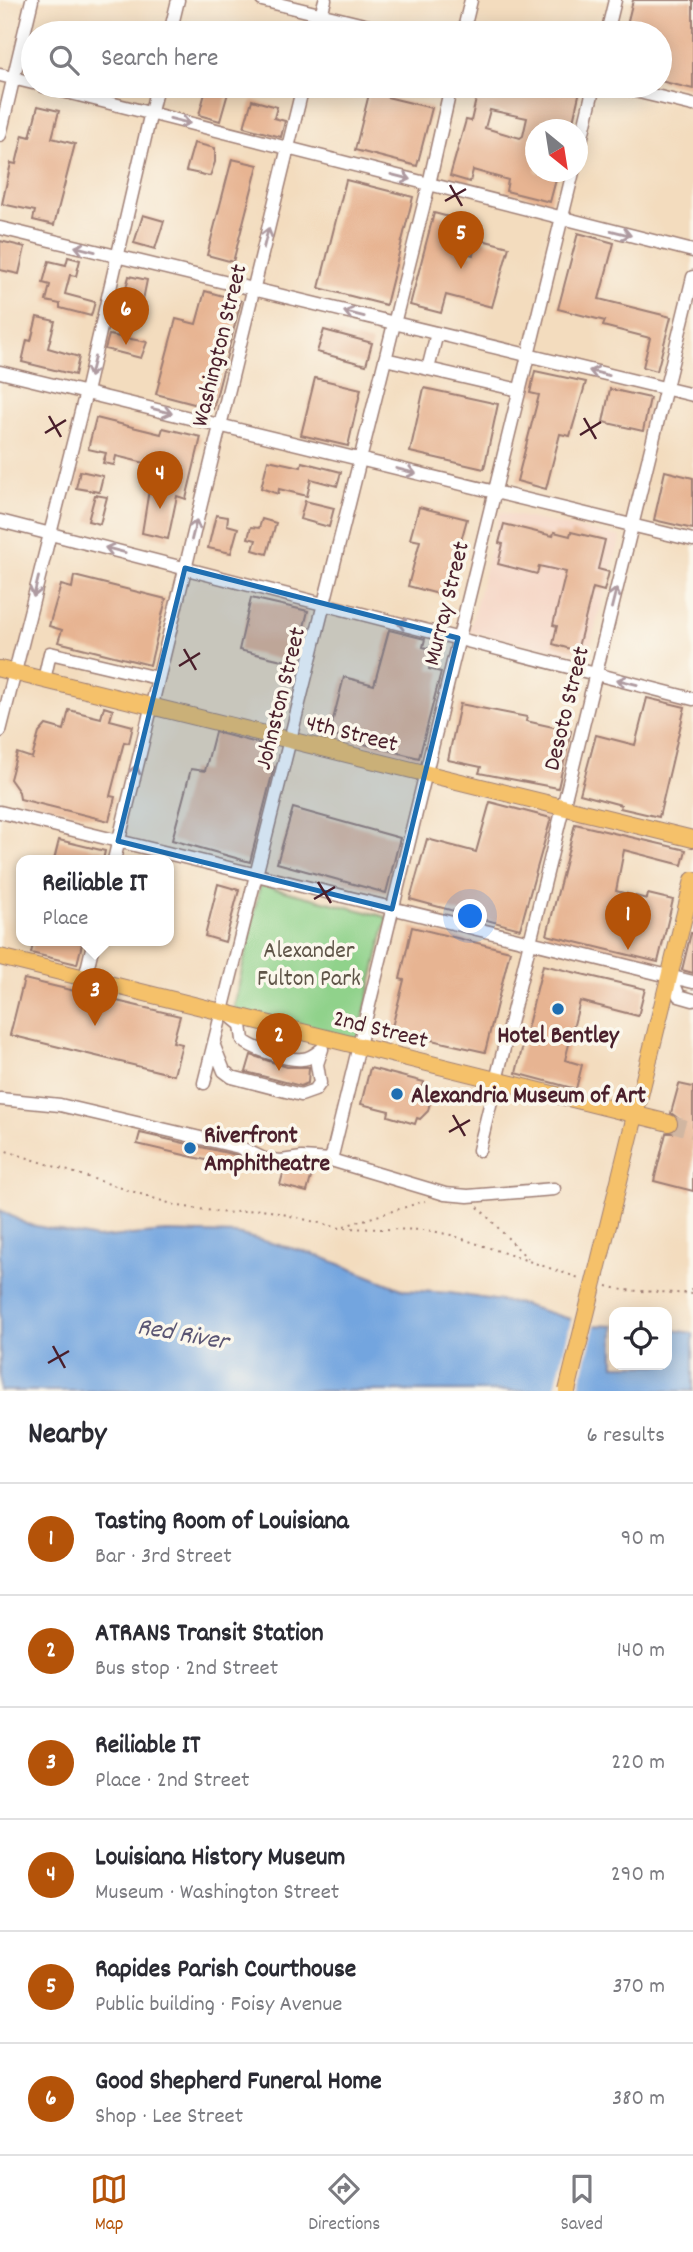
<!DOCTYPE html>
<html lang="en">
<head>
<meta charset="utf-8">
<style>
  :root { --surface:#fff; --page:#f7f7f7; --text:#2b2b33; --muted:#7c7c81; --line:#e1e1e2; --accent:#b45309 }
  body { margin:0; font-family:Dekko,sans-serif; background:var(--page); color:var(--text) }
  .controls { position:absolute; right:21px; bottom:21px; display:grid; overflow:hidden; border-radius:14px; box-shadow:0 4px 18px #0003 }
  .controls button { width:63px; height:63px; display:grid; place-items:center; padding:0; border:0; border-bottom:2px solid var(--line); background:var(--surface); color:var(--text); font:35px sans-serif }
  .compass { position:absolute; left:525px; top:119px; width:63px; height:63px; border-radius:50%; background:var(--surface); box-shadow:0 4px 18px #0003; rotate:150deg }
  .you { position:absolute; left:471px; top:917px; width:24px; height:24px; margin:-18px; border:5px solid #fff; border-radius:50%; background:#1a73e8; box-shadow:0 0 0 10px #1a73e833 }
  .badge { display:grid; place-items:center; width:46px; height:46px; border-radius:50%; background:var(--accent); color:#fff; font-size:23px; font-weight:700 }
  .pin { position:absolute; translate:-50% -58px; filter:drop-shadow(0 2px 4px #0008) }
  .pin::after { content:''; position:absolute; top:37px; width:24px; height:21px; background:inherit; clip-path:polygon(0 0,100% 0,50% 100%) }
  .popup { position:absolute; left:16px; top:855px; width:158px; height:91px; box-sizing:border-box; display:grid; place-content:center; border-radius:14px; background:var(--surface); filter:drop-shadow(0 2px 5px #0005); font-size:23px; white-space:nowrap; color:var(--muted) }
  .popup b { font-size:26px; color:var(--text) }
  .popup::after { content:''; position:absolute; left:50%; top:100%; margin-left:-14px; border:14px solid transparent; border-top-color:var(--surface) }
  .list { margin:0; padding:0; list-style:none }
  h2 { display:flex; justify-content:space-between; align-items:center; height:91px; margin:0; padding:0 28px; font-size:30px }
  h2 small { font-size:23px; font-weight:400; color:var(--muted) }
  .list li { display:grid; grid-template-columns:46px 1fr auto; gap:21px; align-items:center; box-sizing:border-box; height:112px; padding:0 28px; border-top:2px solid var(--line) }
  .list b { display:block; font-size:26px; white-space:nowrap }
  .list p { margin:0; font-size:23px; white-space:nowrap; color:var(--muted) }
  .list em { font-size:23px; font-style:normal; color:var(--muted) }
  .icon { flex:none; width:38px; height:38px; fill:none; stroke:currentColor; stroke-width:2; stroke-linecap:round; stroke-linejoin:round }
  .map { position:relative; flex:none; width:693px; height:1391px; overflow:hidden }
  .search { position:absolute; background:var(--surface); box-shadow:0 4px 18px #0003; left:21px; right:21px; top:21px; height:77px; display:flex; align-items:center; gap:18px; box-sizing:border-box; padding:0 24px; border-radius:38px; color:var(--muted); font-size:26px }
  .sheet { height:763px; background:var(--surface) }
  nav { display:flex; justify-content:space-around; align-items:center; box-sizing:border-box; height:98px; border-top:2px solid var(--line); background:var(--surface); font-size:19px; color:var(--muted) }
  nav a { display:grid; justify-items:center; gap:4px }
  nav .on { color:var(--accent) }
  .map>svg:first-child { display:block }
  .built { fill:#f5d3c2 }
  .green { fill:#90d28b; stroke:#6d785b; stroke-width:2 }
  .water { fill:#73a5df; stroke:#5e6285; stroke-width:2 }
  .pier { fill:#f3dcbe }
  .building { fill:#e7b492; fill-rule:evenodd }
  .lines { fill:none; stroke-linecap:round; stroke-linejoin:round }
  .major-tunnel { stroke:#d1b6a1; stroke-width:16; stroke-dasharray:16 8; stroke-linecap:butt }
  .minor-casing { stroke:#9e7e74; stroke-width:15 }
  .major-casing { stroke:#9e7e74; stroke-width:18 }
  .path { stroke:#9e7e74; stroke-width:2; stroke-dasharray:2 5; stroke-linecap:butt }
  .minor { stroke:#fff; stroke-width:12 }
  .major { stroke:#f5c16b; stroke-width:16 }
  .major-bridge-casing { stroke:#9e7e74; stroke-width:18; stroke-linecap:butt }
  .major-bridge { stroke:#f5c16b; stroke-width:16 }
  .oneway { stroke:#ae9aa0 }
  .marked { fill:#1f6fb2; fill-opacity:0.2; stroke:#1f6fb2; stroke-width:5; stroke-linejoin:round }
  .ticks { fill:none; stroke:#4a1f2b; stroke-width:2.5 }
  .poi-dot { fill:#1f6fb2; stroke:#fbf7ec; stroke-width:2.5 }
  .labels { text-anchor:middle; stroke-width:7; stroke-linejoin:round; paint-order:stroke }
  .street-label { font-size:24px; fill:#4a1f2b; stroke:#fbf7ec }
  .park-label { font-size:24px; fill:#5f5548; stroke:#fbf7ec }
  .poi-label { font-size:24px; font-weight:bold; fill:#4a1f2b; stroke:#fbf7ec; text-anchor:start }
  .water-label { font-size:26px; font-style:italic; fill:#5a5573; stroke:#fbf7ec }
</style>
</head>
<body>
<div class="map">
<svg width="693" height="1391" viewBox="0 0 693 1391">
  <rect width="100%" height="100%" fill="#fbf7ec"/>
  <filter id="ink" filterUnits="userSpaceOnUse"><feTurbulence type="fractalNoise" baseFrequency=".0143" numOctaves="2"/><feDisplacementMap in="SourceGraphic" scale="14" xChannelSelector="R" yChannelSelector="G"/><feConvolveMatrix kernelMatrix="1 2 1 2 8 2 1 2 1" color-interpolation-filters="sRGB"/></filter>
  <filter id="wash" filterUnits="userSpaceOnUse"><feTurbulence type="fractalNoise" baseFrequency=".00686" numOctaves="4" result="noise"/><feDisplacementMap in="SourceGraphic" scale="28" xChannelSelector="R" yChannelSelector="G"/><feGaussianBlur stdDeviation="1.57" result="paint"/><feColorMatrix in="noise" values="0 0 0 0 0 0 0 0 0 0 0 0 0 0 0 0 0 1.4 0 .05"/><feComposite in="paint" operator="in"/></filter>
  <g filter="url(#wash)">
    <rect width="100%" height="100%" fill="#f3dcbe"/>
    <path class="built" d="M500 512 621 537 587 656 469 632Z"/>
    <path class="green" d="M260 885 387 917 357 1044 233 1012Z"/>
    <path class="water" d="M0 1210 26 1224 96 1238 166 1232 237 1234 317 1255 404 1290 450 1293 520 1304 590 1325 614 1326V1365H667V1329L693 1333V1391H0Z"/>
    <path class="pier" d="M572 1316 596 1321 578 1391H554Z"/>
    <g id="blocks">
      <path class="building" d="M633 0H693V89L660 81V33H625Z
        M207 86H230L220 121 199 115Z
        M371 86H390L387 97 432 108 417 166 355 150Z
        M479 86H581L571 130H536V172H558L550 202 506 191 508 180 473 170 470 182 450 176 466 120 471 121ZM490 110 527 118 523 136 520 138 485 128Z
        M252 100 277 107 274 118 285 121 281 137 244 127Z
        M38 106 59 111 52 138 75 144 54 225 33 220 35 211 2 204 11 163 16 164 23 135 30 137Z
        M194 143 215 148V162L210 176 186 171Z
        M232 159 258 165 233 262 207 255Z
        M346 180 413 197 386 305 319 288Z
        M434 213 464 221 456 250 473 255 478 239 509 247 492 307 446 295 441 313 410 305Z
        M143 215 164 221 155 249 134 243Z
        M578 233 614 243 599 299 671 317 657 371 643 367 650 338 603 326 605 321 558 309Z
        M0 241 25 247 19 274 0 270Z
        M68 257 80 260 76 276 70 275 65 294 95 302 91 316 60 308V304L46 301 50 285 43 283 49 261 66 265Z
        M129 276 147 280 141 310 122 305Z
        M205 291 241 301 213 409 156 394 176 319 196 324Z
        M37 317 55 321 48 348 79 357 75 375 22 362 27 340 31 341Z
        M324 330 372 343 366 365 317 352Z
        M109 335 147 342 141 358 105 349Z
        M535 371 586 382 570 436 560 434 546 489 517 481 539 395 530 393Z
        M315 378 361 389 348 446 301 435Z
        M424 388 498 404 484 469 410 452Z
        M610 389 650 398 643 431 603 422Z
        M96 418 161 434 163 428 201 437 186 499 177 496 168 539 142 533 153 465 116 456 114 465 103 463 106 453 88 449Z
        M268 460 301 467 302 462 341 472 337 486 311 479 307 496 279 489 278 494 261 488Z
        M80 471 103 476 99 492 76 488Z
        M665 471 693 478V529L654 520Z
        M95 495 107 497 100 524 88 521Z
        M305 501 334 508 329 527 300 519Z
        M419 507 467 519 446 596 408 586 420 541 410 539Z
        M216 515 228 517 227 525 238 528 231 553 208 548Z
        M262 519 276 523 267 554 253 550 256 540 248 538 251 527 259 528Z
        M504 524 553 536 554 532 570 536 571 532 605 540 598 569 609 572 604 591 593 588 577 651 553 644 557 626 553 625 566 572 539 566 537 574 498 564 503 544 499 543Z
        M74 576 166 599 150 665 58 642 62 630 49 626 61 585 72 588Z
        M251 598 308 611 295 663 239 650Z
        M389 630 425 639 423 647 434 650 429 669 441 672 419 758 329 735 344 677 374 685Z
        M647 698 685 707 659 817 620 808 621 805 580 794 596 735 635 745Z
        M460 704 527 717 526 721 571 731 558 788 479 773 481 767 448 760Z
        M104 707 113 710 110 720 133 726 129 743 124 742 110 796 115 797 109 821 20 799 19 792 10 779 17 753 32 758 39 733 46 725 64 730 69 710 101 718Z
        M215 732 269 746 265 765 274 767 250 862 172 840 191 769 205 771Z
        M490 802 551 818 520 929 410 899 427 839 476 852Z
        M293 808 400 838 386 893 277 863Z
        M575 824 686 850 682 865 624 850 616 891 647 899 648 894 673 900 658 962 547 935Z
        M59 840 105 851 103 860H54Z
        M218 884 239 890 225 942 205 936Z
        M412 927 510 951 485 1052 391 1031 404 980 400 979Z
        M691 933H693V973L682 970Z
        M34 940H83L77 964 31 953Z
        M543 965 645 989 638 1016 580 1001 565 1060 582 1065 576 1089 516 1073Z
        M24 979 180 1016 173 1042 182 1044 174 1075 10 1035Z
        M251 1055 287 1067H309L308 1083 301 1086 246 1072Z
        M370 1068 424 1082 423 1086 428 1088 431 1097 428 1111 420 1119 417 1118 415 1124 388 1116 389 1111 361 1104Z
        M679 1084 693 1087V1191L654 1181 666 1133H673L679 1126V1119L671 1113Z
        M140 1133 236 1155 242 1158 240 1168 137 1144Z
        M284 1170 312 1174 307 1192 280 1185Z"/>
    </g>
  </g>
  <g filter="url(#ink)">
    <use href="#blocks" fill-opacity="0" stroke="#9e7e74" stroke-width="2"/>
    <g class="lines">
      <path class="major-tunnel" d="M669 1123 693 1130"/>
      <g class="minor-casing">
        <path id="minor" d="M262 0 397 33
          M170 33 178 0
          M316 33 325 0
          M463 33 471 0
          M607 33 615 0
          M0 75 33 83
          M43 86 693 251
          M614 86 693 105
          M0 135 32 0
          M578 153 594 86
          M0 228 693 395
          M385 359 519 390
          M428 369 437 333
          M0 372 693 540
          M0 521 693 699
          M44 680 50 653 157 678
          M0 731 86 392 157 86
          M0 812 693 982
          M114 860 303 86
          M671 977 679 996 693 1000
          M85 978 94 940
          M229 1015 241 1025 243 1040C252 1049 290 1061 302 1059 310 1059 317 1053 322 1049
          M214 1046 224 1071 232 1077 301 1095 315 1090 320 1083 317 1064 322 1049
          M204 1083 429 184 451 86
          M0 1099 60 1105 239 1147 264 1159 281 1161 302 1158 331 1160 445 1194 468 1196 554 1189
          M479 1150 693 277
          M331 1160 573 172"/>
      </g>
      <g class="major-casing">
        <path id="major" d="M0 669 693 839
          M0 957 669 1123
          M602 1250 693 880"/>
      </g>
      <path class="path" d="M0 1149 178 1206 227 1213 262 1209 340 1228 427 1230 451 1235 582 1279
        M478 1207 530 1261
        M344 1226 425 1201
        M607 1286 623 1290 693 1294
        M684 1293 693 1289"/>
      <use href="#minor" class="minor"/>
      <use href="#major" class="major"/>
      <g class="major-bridge-casing">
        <path id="major-bridge" d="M567 1391 602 1250"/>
      </g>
      <use href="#major-bridge" class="major-bridge"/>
    </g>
    <defs><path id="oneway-shaft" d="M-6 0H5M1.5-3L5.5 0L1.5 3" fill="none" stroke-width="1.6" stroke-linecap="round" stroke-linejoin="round" transform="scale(1.75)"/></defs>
    <g class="oneway">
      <use href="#oneway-shaft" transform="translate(180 121) rotate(14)"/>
      <use href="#oneway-shaft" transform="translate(401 177) rotate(14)"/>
      <use href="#oneway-shaft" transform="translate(621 233) rotate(14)"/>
      <use href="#oneway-shaft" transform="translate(266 238) rotate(-76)"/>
      <use href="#oneway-shaft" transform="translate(85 249) rotate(-166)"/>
      <use href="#oneway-shaft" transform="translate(354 314) rotate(-166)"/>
      <use href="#oneway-shaft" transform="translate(92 367) rotate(104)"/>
      <use href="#oneway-shaft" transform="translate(599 373) rotate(-166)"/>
      <use href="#oneway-shaft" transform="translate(162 411) rotate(14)"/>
      <use href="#oneway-shaft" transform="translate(406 471) rotate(14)"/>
      <use href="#oneway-shaft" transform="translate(194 530) rotate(-76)"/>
      <use href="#oneway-shaft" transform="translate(115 550) rotate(-166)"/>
      <use href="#oneway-shaft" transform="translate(36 587) rotate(104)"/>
      <use href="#oneway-shaft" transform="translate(614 598) rotate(-76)"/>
      <use href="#oneway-shaft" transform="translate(407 625) rotate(-166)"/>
      <use href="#oneway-shaft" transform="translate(627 682) rotate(-166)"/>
      <use href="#oneway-shaft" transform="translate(134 775) rotate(-76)"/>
    </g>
  </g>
  <path class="marked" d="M185 568 458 638 392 909 118 841Z"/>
  <path class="ticks" d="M450 185 462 206M445 201 466 189M49 416 61 437M584 418 596 439M45 433 66 420M580 435 601 422M184 649 196 670M179 666 200 653M318 882 331 903M314 899 335 887M453 1115 465 1136M449 1132 470 1120M53 1346 65 1368M48 1363 69 1351"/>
  <g class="poi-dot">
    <circle cx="558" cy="1009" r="7"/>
    <circle cx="397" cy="1094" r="7"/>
    <circle cx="190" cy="1148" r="7"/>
  </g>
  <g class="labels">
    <g class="street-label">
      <text transform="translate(218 345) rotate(-76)" y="8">Washington Street</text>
      <text transform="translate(445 603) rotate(-76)" y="8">Murray Street</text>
      <text transform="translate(279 698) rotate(-76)" y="8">Johnston Street</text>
      <text transform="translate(565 708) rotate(-76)" y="8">Desoto Street</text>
      <text transform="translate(352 732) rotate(14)" y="8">4th Street</text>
      <text transform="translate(381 1028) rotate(14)" y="8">2nd Street</text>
    </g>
    <g class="park-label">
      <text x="309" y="957">Alexander<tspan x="309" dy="28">Fulton Park</tspan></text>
    </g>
    <g class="poi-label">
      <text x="558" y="1042" text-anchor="middle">Hotel Bentley</text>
      <text x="411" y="1102">Alexandria Museum of Art</text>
      <text x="204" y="1142">Riverfront<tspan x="204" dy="28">Amphitheatre</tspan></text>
    </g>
    <g class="water-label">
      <text transform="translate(183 1332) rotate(10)" y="9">Red River</text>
    </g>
  </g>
</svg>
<div class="controls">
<button><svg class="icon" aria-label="locate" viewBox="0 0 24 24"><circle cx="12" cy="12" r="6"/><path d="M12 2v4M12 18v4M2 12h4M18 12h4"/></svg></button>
</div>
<svg class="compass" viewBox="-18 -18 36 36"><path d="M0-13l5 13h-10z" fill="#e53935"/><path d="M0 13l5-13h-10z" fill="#7c7c81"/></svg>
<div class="you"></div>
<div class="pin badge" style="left:628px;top:950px">1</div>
<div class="pin badge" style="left:279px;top:1071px">2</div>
<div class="pin badge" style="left:95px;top:1026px">3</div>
<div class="popup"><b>Reiliable IT</b>Place</div>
<div class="pin badge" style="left:160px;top:509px">4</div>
<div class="pin badge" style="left:461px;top:269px">5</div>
<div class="pin badge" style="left:126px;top:345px">6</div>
<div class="search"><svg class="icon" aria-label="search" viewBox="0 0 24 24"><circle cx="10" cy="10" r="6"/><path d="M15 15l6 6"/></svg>Search here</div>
</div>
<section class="sheet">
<h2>Nearby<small>6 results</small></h2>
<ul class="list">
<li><span class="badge">1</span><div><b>Tasting Room of Louisiana</b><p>Bar · 3rd Street</p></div><em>90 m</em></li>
<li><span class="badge">2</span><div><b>ATRANS Transit Station</b><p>Bus stop · 2nd Street</p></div><em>140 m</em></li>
<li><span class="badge">3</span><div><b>Reiliable IT</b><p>Place · 2nd Street</p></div><em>220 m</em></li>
<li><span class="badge">4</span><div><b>Louisiana History Museum</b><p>Museum · Washington Street</p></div><em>290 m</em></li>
<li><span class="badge">5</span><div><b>Rapides Parish Courthouse</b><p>Public building · Foisy Avenue</p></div><em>370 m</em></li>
<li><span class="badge">6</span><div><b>Good Shepherd Funeral Home</b><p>Shop · Lee Street</p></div><em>380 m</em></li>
</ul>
</section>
<nav>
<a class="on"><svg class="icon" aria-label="map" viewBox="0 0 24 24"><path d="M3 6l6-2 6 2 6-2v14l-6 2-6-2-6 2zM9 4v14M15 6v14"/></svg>Map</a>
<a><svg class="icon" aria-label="directions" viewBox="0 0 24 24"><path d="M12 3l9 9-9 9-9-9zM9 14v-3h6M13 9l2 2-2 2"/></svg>Directions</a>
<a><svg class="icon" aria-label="saved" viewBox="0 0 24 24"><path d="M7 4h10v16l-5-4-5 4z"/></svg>Saved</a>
</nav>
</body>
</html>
